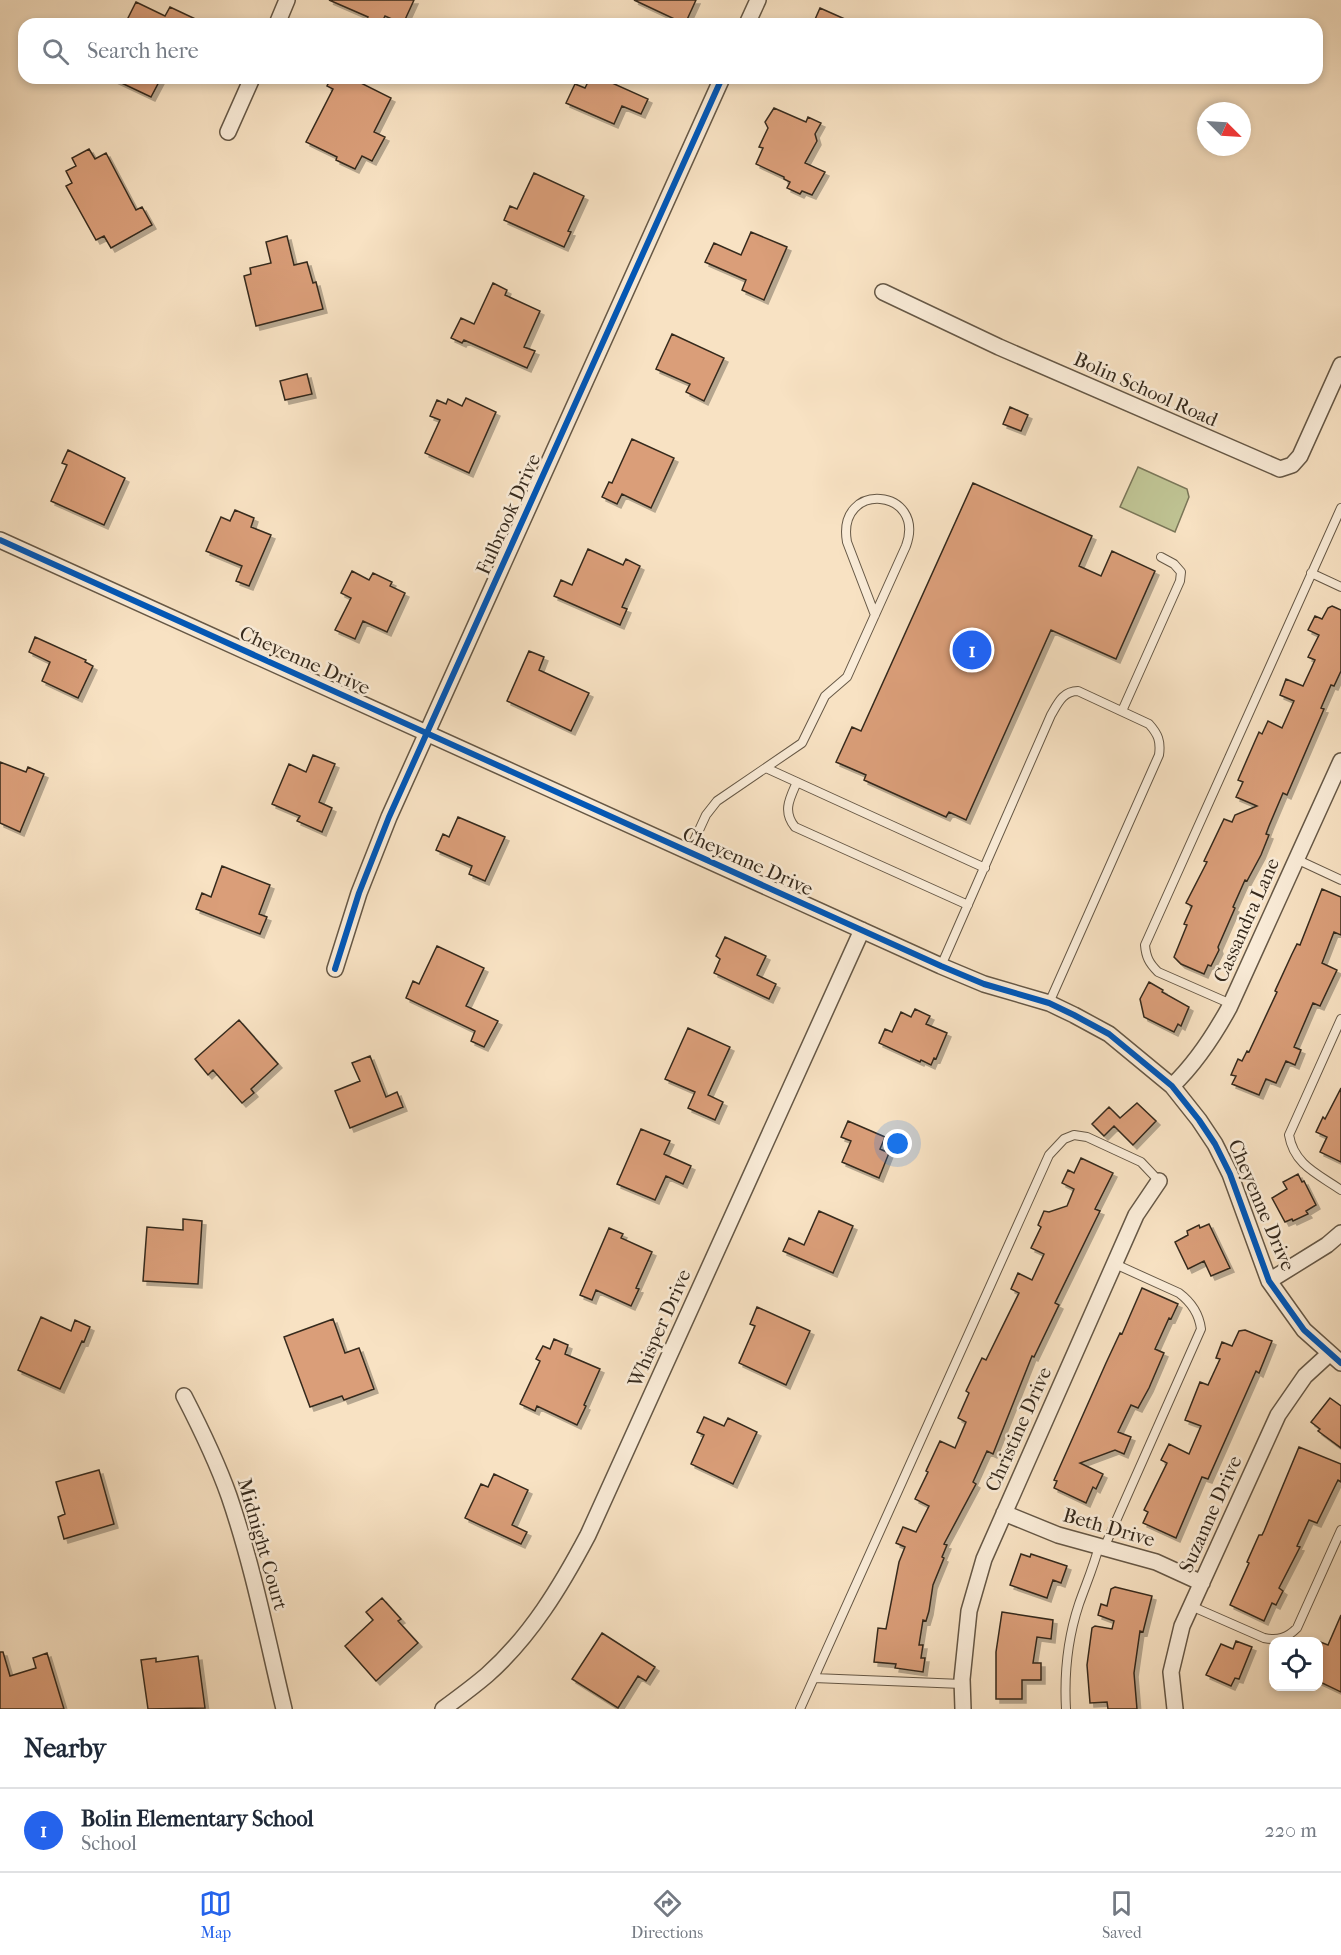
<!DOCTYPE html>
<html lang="en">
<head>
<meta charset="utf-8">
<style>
  :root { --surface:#fff; --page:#f6f6f7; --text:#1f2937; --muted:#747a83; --line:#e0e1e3; --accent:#2563eb }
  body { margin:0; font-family:"IM FELL French Canon",serif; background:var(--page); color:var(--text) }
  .controls { position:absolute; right:18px; bottom:18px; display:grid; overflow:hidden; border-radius:12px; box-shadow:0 3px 9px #0003 }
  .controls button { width:54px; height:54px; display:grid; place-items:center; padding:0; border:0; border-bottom:2px solid var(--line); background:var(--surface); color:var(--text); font:30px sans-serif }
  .compass { position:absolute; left:1197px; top:102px; width:54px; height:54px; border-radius:50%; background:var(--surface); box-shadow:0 3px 9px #0003; rotate:114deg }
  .you { position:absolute; left:898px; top:1144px; width:21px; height:21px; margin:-15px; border:4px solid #fff; border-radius:50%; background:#1a73e8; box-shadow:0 0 0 9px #1a73e833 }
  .badge { display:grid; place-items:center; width:39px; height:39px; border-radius:50%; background:var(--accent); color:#fff; font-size:20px; font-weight:700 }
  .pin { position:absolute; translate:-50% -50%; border:3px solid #fff; box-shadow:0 2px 6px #0006 }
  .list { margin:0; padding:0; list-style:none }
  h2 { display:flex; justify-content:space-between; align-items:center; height:78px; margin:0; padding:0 24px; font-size:26px }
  h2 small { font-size:20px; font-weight:400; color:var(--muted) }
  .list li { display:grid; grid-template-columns:39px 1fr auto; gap:18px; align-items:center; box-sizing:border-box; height:84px; padding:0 24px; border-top:2px solid var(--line) }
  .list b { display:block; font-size:22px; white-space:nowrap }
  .list p { margin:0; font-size:20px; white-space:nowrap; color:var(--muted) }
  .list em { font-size:20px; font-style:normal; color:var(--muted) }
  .icon { flex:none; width:33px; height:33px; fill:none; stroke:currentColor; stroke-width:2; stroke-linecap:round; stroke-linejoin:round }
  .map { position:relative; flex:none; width:1341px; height:1709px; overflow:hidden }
  .search { position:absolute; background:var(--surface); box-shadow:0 3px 9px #0003; left:18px; right:18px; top:18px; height:66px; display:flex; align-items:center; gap:15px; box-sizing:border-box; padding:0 21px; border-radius:18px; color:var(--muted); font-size:22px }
  .sheet { height:162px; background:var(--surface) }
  nav { display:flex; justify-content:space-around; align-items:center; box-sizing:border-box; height:84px; border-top:2px solid var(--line); background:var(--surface); font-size:16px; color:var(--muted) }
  nav a { display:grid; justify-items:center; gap:3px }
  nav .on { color:var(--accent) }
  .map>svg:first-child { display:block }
  .green { fill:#bfc393; stroke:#7a7658; stroke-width:1.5 }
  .building { fill:#da9e79; stroke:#362a1d; stroke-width:1.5; filter:url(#shadow) }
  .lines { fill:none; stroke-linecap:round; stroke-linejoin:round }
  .service-casing { stroke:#665846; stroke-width:10 }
  .minor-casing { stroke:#665846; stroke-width:18 }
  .service { stroke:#faecd8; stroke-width:8 }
  .minor { stroke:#faecd8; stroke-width:15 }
  .cycleway-casing { stroke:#faecd8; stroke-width:10 }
  .cycleway { stroke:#0057b8; stroke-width:6 }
  .labels { text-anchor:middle; stroke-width:5; stroke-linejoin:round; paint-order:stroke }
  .street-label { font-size:20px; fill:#362a1d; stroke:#faecd8 }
</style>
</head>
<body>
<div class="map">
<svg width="1341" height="1709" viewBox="0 0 1341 1709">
  <defs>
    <filter id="shadow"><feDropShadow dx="4" dy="4" stdDeviation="0" flood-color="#0004"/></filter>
  </defs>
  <rect width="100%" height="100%" fill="#f8e2c3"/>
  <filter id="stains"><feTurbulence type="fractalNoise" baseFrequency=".00333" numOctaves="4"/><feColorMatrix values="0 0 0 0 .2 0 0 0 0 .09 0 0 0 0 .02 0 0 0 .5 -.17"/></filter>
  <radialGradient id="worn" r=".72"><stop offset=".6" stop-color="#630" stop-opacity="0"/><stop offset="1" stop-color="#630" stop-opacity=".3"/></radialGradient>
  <path class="green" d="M1138 467 1187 489 1189 497 1175 532 1120 507Z"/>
  <path class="building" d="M329 0H414L403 24 385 16 381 24H365L368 17Z
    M634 0H696L685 24Z
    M136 2 165 16 170 7 206 24H125Z
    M820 8 856 24H813Z
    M111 78H161L151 97Z
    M331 78H351L391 98 374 132 385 137 372 161 362 156 355 169 336 160 337 157 306 142 333 89 327 86Z
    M590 78H601L648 99 641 114 622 106 614 124 566 103 575 84 585 88Z
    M774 108 806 122 808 117 821 123 815 134 817 141 805 163 825 172 812 195 802 191 800 194 787 188 790 182 784 179V177L756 164 763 148 759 147 768 128 765 122Z
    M89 149 95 159 106 153 136 210 142 207 152 225 111 248 104 236 96 240 66 186 72 183 66 171 76 166 72 158Z
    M534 173 584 196 568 231 571 232 564 247 504 220 510 206 517 209Z
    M751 232 787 247 764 300 742 290 746 280 705 262 714 243 741 255Z
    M287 236 294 265 307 262 313 283 316 282 323 309 256 326 244 276 251 274 250 268 271 263 266 242Z
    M493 283 507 290 505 295 540 311 524 347 535 351 527 368 464 340 462 343 451 338 461 318 474 324Z
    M672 334 724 358 704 401 686 392 690 384 656 369Z
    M307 374 312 394 285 400 280 381Z
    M466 398 496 412 469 473 425 453 440 420 430 416 437 400 446 404 448 399 462 406Z
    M1010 407 1028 415 1021 431 1003 424Z
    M632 439 674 458 651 508 622 494 617 504 602 497 609 482 612 483Z
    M68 450 125 478 104 525 51 501 67 465 62 463Z
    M973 483 1092 536 1079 566 1101 576 1112 551 1155 571 1116 659 1051 630 966 820 949 812 946 817 864 780 866 775 836 762 852 727 861 731Z
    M235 510 254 518 251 527 271 535 249 586 236 581 242 566 206 551 221 517 230 521Z
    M588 549 623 565 626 559 640 566 622 607 627 609 620 625 554 596 561 580 572 585Z
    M352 571 369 580 373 573 392 582 390 586 405 593 387 632 363 621 355 639 335 630 351 598 341 593Z
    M1332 606 1341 610V671L1334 686 1331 685 1321 708 1324 709 1287 795 1283 793 1269 826 1266 834 1269 835 1261 855 1247 881 1245 880 1233 907 1235 908 1218 947 1219 950 1211 966 1208 965 1204 974 1181 964 1174 957 1187 925 1184 924 1192 906 1186 903 1207 862 1204 861 1224 819 1232 822 1235 815 1257 806 1236 797 1243 782 1238 780 1259 732 1262 734 1268 721 1282 728 1294 701 1280 695 1286 679 1303 686 1315 660 1308 657 1319 635 1308 630 1315 616 1322 619 1328 608Z
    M35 637 86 660 85 662 93 666 78 698 42 681 50 662 29 652Z
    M529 651 544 657 539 670 589 693 571 731 507 701Z
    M313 755 335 764 319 802 332 808 322 832 297 821 300 816 272 804 289 764 306 772Z
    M0 762 26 772 28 767 44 774 20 832 0 823Z
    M458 817 505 837 485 881 469 874 472 866 436 850 443 834 449 837Z
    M222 866 270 885 259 914 267 917 260 934 196 909 202 893 211 897Z
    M1322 889 1341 897V935L1334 932 1322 963 1337 970 1320 1006 1313 1003 1294 1047 1301 1050 1295 1065 1286 1061 1276 1083 1266 1079 1259 1095 1232 1084 1236 1076 1231 1075 1238 1059 1242 1061 1247 1051 1249 1052 1277 992 1275 991 1292 954 1297 944 1300 945Z
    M725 937 766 956 757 975 776 984 769 999 714 973 720 959 716 956Z
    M437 946 484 968 466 1006 498 1021 484 1047 471 1041 475 1031 406 998 413 981 419 984Z
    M1149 982 1163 990 1162 992 1189 1007 1181 1026 1178 1024 1174 1032 1144 1017 1140 999Z
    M915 1009 930 1016 926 1024 947 1033 936 1059 934 1058 931 1065 921 1060 920 1062 879 1043 885 1029 892 1032 901 1012 911 1017Z
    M239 1020 278 1064 251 1089 254 1093 242 1103 213 1070 208 1075 195 1059Z
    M688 1028 730 1047 708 1095 723 1102 715 1120 688 1108 695 1092 665 1079Z
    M370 1056 386 1097 397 1092 403 1107 350 1128 335 1091 360 1081 352 1063Z
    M1341 1088V1162L1320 1152 1327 1137 1316 1132 1323 1117 1325 1119Z
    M1137 1103 1156 1121 1133 1145 1114 1126 1104 1136 1092 1124 1109 1107 1120 1118Z
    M848 1121 885 1137 880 1149 889 1153 879 1178 842 1162 851 1141 841 1137Z
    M641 1129 670 1141 664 1154 691 1166 683 1184 666 1176 655 1200 617 1184Z
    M1081 1158 1113 1173 1095 1209 1100 1211 1055 1303 1059 1305 1034 1357 1032 1356 993 1454 987 1451 973 1482 976 1484 944 1544 947 1545 942 1557 944 1558 933 1585 929 1611 926 1621 923 1620 919 1645H923L921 1658H925L923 1672 895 1668 896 1664 874 1662 878 1628 886 1629 899 1562 905 1547 896 1543 903 1527 916 1532 929 1506 915 1499 928 1472 926 1471 940 1441 955 1448 966 1422 958 1418 969 1393 966 1391 982 1358 986 1360 1019 1293 1011 1289 1018 1273 1032 1280 1044 1254 1031 1248 1041 1227 1038 1225 1044 1211 1049 1212 1067 1206 1074 1189 1062 1183 1068 1170 1074 1173Z
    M1298 1174 1302 1182 1304 1181 1316 1205 1306 1211 1308 1214 1293 1221 1292 1219 1285 1222 1272 1198 1287 1189 1283 1182Z
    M819 1211 853 1226 833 1273 783 1251 789 1238 804 1245Z
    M183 1219 202 1221 198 1284 143 1281 147 1227 183 1230Z
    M1209 1224 1230 1268 1211 1276 1204 1261 1188 1269 1175 1242 1188 1235 1187 1231 1199 1225 1200 1228Z
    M609 1228 623 1234 621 1238 652 1252 636 1288 639 1289 631 1306 596 1290 592 1300 580 1295Z
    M1142 1288 1178 1304 1171 1319 1169 1318 1155 1349 1164 1353 1149 1388 1138 1408 1131 1405 1118 1432 1131 1437 1124 1454 1115 1450 1080 1463 1103 1474 1096 1489 1093 1487 1086 1503 1054 1488 1057 1481 1054 1480 1106 1363 1120 1333 1122 1334Z
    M757 1307 810 1331 786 1385 739 1363 755 1326 750 1324Z
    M41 1317 71 1331 75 1320 90 1327 84 1342 82 1341 60 1389 18 1370Z
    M333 1319 345 1353 359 1348 374 1389 344 1400 342 1396 310 1407 284 1337Z
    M1245 1330 1272 1341 1259 1373 1256 1371 1208 1479 1202 1477 1176 1538 1143 1523 1148 1512 1144 1510 1167 1463 1161 1460 1169 1444 1189 1454 1201 1426 1185 1420 1200 1382 1208 1385 1220 1359 1216 1358 1222 1342 1232 1346 1239 1331Z
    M554 1339 568 1345 565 1354 600 1369 584 1405 586 1406 577 1425 537 1406 535 1411 520 1404 540 1361 536 1359 543 1346 550 1349Z
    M1330 1398 1341 1406V1448L1318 1431 1320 1429 1311 1422Z
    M704 1417 724 1426 728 1418 757 1432 733 1484 691 1464 704 1435 697 1432Z
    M1299 1447 1341 1464V1482L1338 1480 1317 1523 1309 1520 1297 1546 1300 1547 1279 1588 1283 1591 1276 1605 1272 1603 1264 1621 1230 1605 1249 1563 1247 1562 1259 1535H1262L1264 1531Z
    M99 1470 114 1524 64 1539 58 1517 65 1514 56 1482Z
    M494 1474 528 1490 512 1525 527 1532 521 1544 465 1518 481 1484 488 1487Z
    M1021 1554 1030 1557 1031 1554 1067 1566 1061 1583 1053 1580 1047 1598 1010 1585Z
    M1115 1587 1152 1596 1143 1632 1140 1631 1134 1673 1137 1709H1108L1107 1702 1090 1703 1087 1665 1092 1628 1095 1626 1112 1629 1114 1621 1098 1615 1101 1604 1107 1606 1111 1589Z
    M382 1598 401 1619 398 1621 418 1643 376 1681 345 1646 373 1620 366 1612Z
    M1002 1612 1053 1620 1051 1639 1037 1637 1033 1663H1041V1680H1022V1699H996V1652Z
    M1341 1615V1692L1318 1681V1641L1328 1645Z
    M602 1633 655 1667 646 1681 638 1676 618 1708 572 1679Z
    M1236 1641 1252 1647 1239 1679 1235 1678 1231 1686 1206 1675 1221 1644 1233 1649Z
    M0 1652H3L10 1676 36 1668 33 1658 47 1653 64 1709H0Z
    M198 1656 205 1708 148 1709 141 1660 156 1658V1662Z"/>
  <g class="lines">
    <g class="service-casing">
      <path id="service" d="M1311 573 1341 587
        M1122 711 1180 581 1181 572 1174 564 1161 557
        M766 768 985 868
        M797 782C790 798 782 811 795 827L968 905
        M689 852 706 815 717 801 802 743 825 696 847 677 906 546C927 488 836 480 847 542L875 615
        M1296 859 1341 880
        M941 966 1051 715C1058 703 1063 691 1078 691L1149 724C1158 734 1161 741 1159 755L1049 1003
        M1231 1004 1158 972C1149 963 1146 957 1145 945L1341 508
        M1341 1019 1289 1135C1294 1165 1318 1174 1341 1190
        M1104 1548 1201 1329C1199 1313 1191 1302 1179 1293L1115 1264
        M1191 1606 1264 1638C1278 1641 1287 1638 1297 1628L1341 1530
        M814 1678 962 1684
        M800 1709 1049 1155 1064 1139 1074 1135 1087 1137 1141 1162 1159 1181
        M1066 1709C1064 1673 1068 1637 1079 1604 1086 1584 1094 1566 1099 1546"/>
    </g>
    <g class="minor-casing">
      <path id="minor" d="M277 24 287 0
        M747 24 758 0
        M228 132 252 78
        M883 292 999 347 1280 469 1292 465 1300 456 1341 365
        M0 540 941 966 984 984 1049 1003 1074 1015 1109 1034 1172 1086 1199 1120 1215 1144 1230 1174 1269 1281 1304 1330 1341 1363
        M335 969 359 893 389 817 722 78
        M1172 1086C1196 1063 1213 1037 1229 1008L1341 761
        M1269 1281 1327 1245 1341 1233
        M184 1396C201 1429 217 1462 229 1496 253 1566 267 1638 284 1709
        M1004 1513 1058 1535 1156 1562 1202 1583
        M443 1709C458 1698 473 1687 487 1675 531 1636 561 1586 588 1535L862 930
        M963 1709 962 1679 969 1611 984 1559 1136 1215 1159 1181
        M1175 1709 1171 1672 1182 1626 1278 1415 1305 1376 1329 1354"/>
    </g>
    <use href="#service" class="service"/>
    <use href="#minor" class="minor"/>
    <g class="cycleway-casing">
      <path id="cycleway" d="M0 540 941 966 984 984 1049 1003 1074 1015 1109 1034 1172 1086 1199 1120 1215 1144 1230 1174 1269 1281 1304 1330 1341 1363
        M335 969 359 893 389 817 722 78"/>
    </g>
    <use href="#cycleway" class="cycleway"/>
  </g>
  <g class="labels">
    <g class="street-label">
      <text transform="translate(1146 389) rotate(24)" y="7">Bolin School Road</text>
      <text transform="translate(508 514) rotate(-66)" y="7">Fulbrook Drive</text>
      <text transform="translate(305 660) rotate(24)" y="7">Cheyenne Drive</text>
      <text transform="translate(748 861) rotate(24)" y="7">Cheyenne Drive</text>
      <text transform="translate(1246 920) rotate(-66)" y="7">Cassandra Lane</text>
      <text transform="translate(1262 1205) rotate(67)" y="7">Cheyenne Drive</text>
      <text transform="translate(659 1328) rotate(-66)" y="7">Whisper Drive</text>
      <text transform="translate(1018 1429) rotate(-66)" y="7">Christine Drive</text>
      <text transform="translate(1210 1514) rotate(-66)" y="7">Suzanne Drive</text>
      <text transform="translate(1109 1527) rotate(16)" y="7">Beth Drive</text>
      <text transform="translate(263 1544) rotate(74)" y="7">Midnight Court</text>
    </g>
  </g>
  <rect width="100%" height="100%" filter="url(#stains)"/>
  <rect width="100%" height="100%" fill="url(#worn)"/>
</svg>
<div class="controls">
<button><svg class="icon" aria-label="locate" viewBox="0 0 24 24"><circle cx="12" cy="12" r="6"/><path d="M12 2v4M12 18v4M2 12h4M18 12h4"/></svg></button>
</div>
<svg class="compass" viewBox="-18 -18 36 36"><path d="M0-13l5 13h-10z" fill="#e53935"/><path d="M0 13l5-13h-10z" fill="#747a83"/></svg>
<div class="you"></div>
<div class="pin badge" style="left:972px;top:650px">1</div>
<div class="search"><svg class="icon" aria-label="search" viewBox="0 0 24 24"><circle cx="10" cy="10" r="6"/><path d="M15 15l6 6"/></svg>Search here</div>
</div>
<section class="sheet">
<h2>Nearby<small></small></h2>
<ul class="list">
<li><span class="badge">1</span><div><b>Bolin Elementary School</b><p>School</p></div><em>220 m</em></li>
</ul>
</section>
<nav>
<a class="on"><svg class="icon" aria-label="map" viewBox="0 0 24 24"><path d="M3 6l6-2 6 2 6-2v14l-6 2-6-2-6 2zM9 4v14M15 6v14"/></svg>Map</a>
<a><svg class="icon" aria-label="directions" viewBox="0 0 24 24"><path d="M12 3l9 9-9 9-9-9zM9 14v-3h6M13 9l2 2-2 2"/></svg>Directions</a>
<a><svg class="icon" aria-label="saved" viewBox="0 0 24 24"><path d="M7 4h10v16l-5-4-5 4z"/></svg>Saved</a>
</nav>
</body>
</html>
